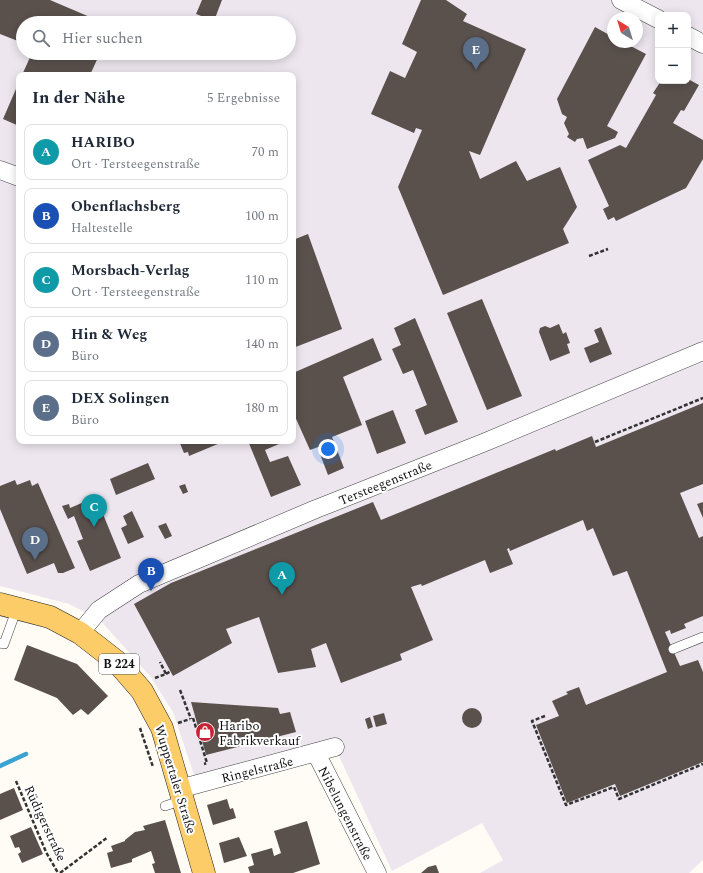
<!DOCTYPE html>
<html lang="de">
<head>
<meta charset="utf-8">
<style>
  :root { --surface:#fff; --page:#f6f6f7; --text:#1f2937; --muted:#747a83; --line:#e0e1e3; --accent:#c72337 }
  body { margin:0; font-family:Spectral,serif; background:var(--page); color:var(--text) }
  .controls { position:absolute; right:12px; top:12px; display:grid; overflow:hidden; border-radius:8px; box-shadow:0 2px 10px #0003 }
  .controls button { width:36px; height:36px; display:grid; place-items:center; padding:0; border:0; border-bottom:1px solid var(--line); background:var(--surface); color:var(--text); font:20px sans-serif }
  .compass { position:absolute; left:607px; top:12px; width:36px; height:36px; border-radius:50%; background:var(--surface); box-shadow:0 2px 10px #0003; rotate:322deg }
  .you { position:absolute; left:328px; top:449px; width:14px; height:14px; margin:-10px; border:3px solid #fff; border-radius:50%; background:#1a73e8; box-shadow:0 0 0 6px #1a73e833 }
  .badge { display:grid; place-items:center; width:26px; height:26px; border-radius:50%; background:var(--accent); color:#fff; font-size:13px; font-weight:700 }
  .pin { position:absolute; translate:-50% -33px; filter:drop-shadow(0 1px 2px #0008) }
  .pin::after { content:''; position:absolute; top:21px; width:14px; height:12px; background:inherit; clip-path:polygon(0 0,100% 0,50% 100%) }
  .list { margin:0; padding:0; list-style:none }
  h2 { display:flex; justify-content:space-between; align-items:center; height:52px; margin:0; padding:0 16px; font-size:17px }
  h2 small { font-size:13px; font-weight:400; color:var(--muted) }
  .list li { display:grid; grid-template-columns:26px 1fr auto; gap:12px; align-items:center; box-sizing:border-box; height:56px; margin:0 8px 8px; padding:0 8px; border:1px solid var(--line); border-radius:8px }
  .list b { display:block; font-size:15px; white-space:nowrap }
  .list p { margin:0; font-size:13px; white-space:nowrap; color:var(--muted) }
  .list em { font-size:13px; font-style:normal; color:var(--muted) }
  .icon { flex:none; width:22px; height:22px; fill:none; stroke:currentColor; stroke-width:2; stroke-linecap:round; stroke-linejoin:round }
  .map { position:relative; flex:none; width:703px; height:873px; overflow:hidden }
  .search { position:absolute; background:var(--surface); box-shadow:0 2px 10px #0003; left:16px; top:16px; width:280px; height:44px; display:flex; align-items:center; gap:10px; box-sizing:border-box; padding:0 14px; border-radius:22px; color:var(--muted); font-size:15px }
  .panel { position:absolute; background:var(--surface); box-shadow:0 2px 10px #0003; left:16px; top:72px; width:280px; height:372px; border-radius:8px }
  .map>svg:first-child { display:block }
  .industrial { fill:#ede6ef; fill-rule:evenodd }
  .lines { fill:none; stroke-linecap:round; stroke-linejoin:round }
  .stream { stroke:#3ca2d2; stroke-width:4.5 }
  .building { fill:#5a514d }
  .service-casing { stroke:#444; stroke-width:10 }
  .minor-casing { stroke:#444; stroke-width:19 }
  .primary-casing { stroke:#222; stroke-width:23 }
  .path { stroke:#333; stroke-width:2.5; stroke-dasharray:4 2; stroke-linecap:butt }
  .service { stroke:#fff; stroke-width:9 }
  .minor { stroke:#fff; stroke-width:18 }
  .primary { stroke:#fccc68; stroke-width:22 }
  .labels { text-anchor:middle; stroke-width:4; stroke-linejoin:round; paint-order:stroke }
  .shield { fill:#fff; stroke:#585858; stroke-width:1 }
  .shield-label { font-size:12px; font-weight:bold; fill:#111 }
  .street-label { font-size:13px; fill:#111; stroke:#fff }
  .poi-label { font-size:13px; fill:#111; stroke:#fff; text-anchor:start }
</style>
</head>
<body>
<div class="map">
<svg width="703" height="873" viewBox="0 0 703 873">
  <rect width="100%" height="100%" fill="#fffcf5"/>
  <path class="industrial" d="M0 0H703V860L689 873H480L503 860 482 823 392 871 339 756 334 742 195 778 173 712 150 676 100 620 69 604 0 586ZM658 15H688V81H658ZM613 18H637V42H613ZM23 23H289V53H23ZM19 75H293V441H19Z"/>
  <g class="lines">
    <path class="stream" d="M0 766 26 754"/>
  </g>
  <path class="building" d="M0 0H50L104 23H23V43L0 34Z
    M202 0H222L214 21 196 14Z
    M421 0H446L467 14 463 21 526 49 480 155 469 151 480 179 516 161 527 181 560 167 577 207 563 229 569 243 443 295 398 187 422 130 416 128 414 133 371 114 390 71 405 78 417 52 402 44Z
    M595 27 613 37V42H623L646 54 607 126 618 132 615 138 587 149 583 138 577 139 575 142 567 137 569 134 564 123 567 117 562 114 557 99Z
    M32 53H100L90 75H22Z
    M688 79 699 85 684 111 681 110 673 123 703 140V159L686 188 616 221 614 217 608 220 603 209 609 206 588 160 620 145 626 148 656 95 653 93 661 81H688Z
    M19 82V126L3 119Z
    M308 234 342 329 293 348V334L295 333 293 328V240Z
    M482 299 522 396 487 410 447 313Z
    M415 318 458 422 425 435 415 410 427 405 413 370 403 374 392 349 401 345 394 328Z
    M559 324 563 334 566 332 570 343 567 344 570 353 550 361 539 332 540 328 545 326 550 328Z
    M601 327 612 354 590 363 584 348 599 342 594 330Z
    M373 338 382 360 343 377 362 425 332 437 344 468 328 475 320 454 331 449 329 443 310 450 293 412V373Z
    M703 403V484L680 493 699 538 703 536V616L684 624 686 628 671 634 670 630 665 632 680 666 698 660 703 672V762L620 796 615 784 567 803 536 725 559 716 552 701 568 694 566 692 579 687 586 705 667 672 627 571 613 576 593 528 587 531 583 520 510 551 509 548 507 549 513 564 490 573 485 560 422 586 421 584 411 587 433 640 400 654 402 660 341 683 326 643 311 649 316 667 278 673 259 617 226 629 232 643 173 676 134 604 171 583 373 502 381 520 555 449 556 451 592 436 596 447Z
    M393 410 406 443 377 454 365 421Z
    M179 441H225L189 456 188 452 184 453Z
    M248 441H286L265 450 270 462 288 456 301 485 271 497Z
    M148 463 155 479 116 495 110 479Z
    M15 480 17 485 30 480 32 486 38 483 75 568 63 573H58L54 563 27 574 0 509V486Z
    M185 484 188 492 183 494 179 486Z
    M96 497 121 558 90 571 77 541 83 539 74 516 68 519 62 506 69 504 70 508Z
    M703 502V518L697 504Z
    M132 511 144 537 128 544 121 528 127 525 123 516Z
    M166 523 172 536 165 539 158 526Z
    M27 645 77 664 108 696 88 715 81 709 73 715 57 698 14 680Z
    M191 702 278 708 280 714 290 712 296 732 206 755Z
    M462 718a10 10 0 1 1 20 0a10 10 0 1 1-20 0Z
    M384 713 387 724 376 727 373 716Z
    M370 717 373 727 368 729 365 719Z
    M14 788 23 810 0 820V794Z
    M227 799 230 809 233 808 236 818 213 825 207 805Z
    M165 820 181 873H155L152 864 155 863 151 851 132 859V862L111 868 107 853 113 851 111 846 125 841V840L135 832 145 830 143 826Z
    M307 821 320 864 293 873H250L248 867 254 865 251 854 272 848 274 856 281 853 274 831Z
    M31 827 43 854 22 863 18 854 21 852 19 847 15 848 10 836Z
    M239 837 247 856 224 863 219 843Z
    M436 865 439 873H421L428 867Z"/>
  <g class="lines">
    <g class="service-casing">
      <path id="service" d="M0 643 4 644 17 608
        M673 649 703 637
        M165 806 183 800"/>
    </g>
    <g class="minor-casing">
      <path id="minor" d="M621 0 658 19
        M688 36 703 44
        M0 170 19 177
        M80 633 99 610 139 584 316 509 483 443 703 351
        M316 753 377 873
        M179 789 335 747"/>
    </g>
    <g class="primary-casing">
      <path id="primary" d="M0 604 50 617 80 633 116 661 142 691 162 728 204 873"/>
    </g>
    <path class="path" d="M589 256 608 249
      M595 442 703 398
      M166 674 171 671
      M155 678 166 674 160 662
      M180 690 191 719
      M545 716 532 721 566 805 614 787 619 799 703 764
      M193 718 207 763 204 764
      M178 723 190 719
      M140 728 153 767
      M16 781 46 852 58 873
      M60 873 108 837"/>
    <use href="#service" class="service"/>
    <use href="#minor" class="minor"/>
    <use href="#primary" class="primary"/>
  </g>
  <defs>
    <g id="shop-disc" transform="scale(1)"><circle r="9.5" fill="#c72337" stroke="#fff"/><path d="M-5-2.5h2.3a2.7 3.5 0 0 1 5.4 0H5L5.5 6h-11ZM-1.5-2.5h3a1.5 2.3 0 0 0-3 0Z" fill="#fff"/></g>
  </defs>
  <g fill-rule="evenodd">
    <use href="#shop-disc" x="205" y="732"/>
  </g>
  <g class="labels">
    <rect class="shield" x="99" y="654" width="40" height="20" rx="3"/>
    <g class="shield-label">
      <text x="119" y="668">B 224</text>
    </g>
    <g class="street-label">
      <text transform="translate(385 482) rotate(-22)" y="5">Tersteegenstraße</text>
      <text transform="translate(257 769) rotate(-14)" y="5">Ringelstraße</text>
      <text transform="translate(176 779) rotate(73)" y="5">Wuppertaler Straße</text>
      <text transform="translate(346 813) rotate(63)" y="5">Nibelungenstraße</text>
      <text transform="translate(46 823) rotate(65)" y="5">Rüdigerstraße</text>
    </g>
    <g class="poi-label">
      <text x="219" y="730">Haribo<tspan x="219" dy="15">Fabrikverkauf</tspan></text>
    </g>
  </g>
</svg>
<div class="controls">
<button>+</button>
<button>−</button>
</div>
<svg class="compass" viewBox="-18 -18 36 36"><path d="M0-13l5 13h-10z" fill="#e53935"/><path d="M0 13l5-13h-10z" fill="#747a83"/></svg>
<div class="you"></div>
<div class="pin badge" style="left:282px;top:595px;background:#0f9aa8">A</div>
<div class="pin badge" style="left:151px;top:591px;background:#1a4fb4">B</div>
<div class="pin badge" style="left:94px;top:527px;background:#0f9aa8">C</div>
<div class="pin badge" style="left:35px;top:560px;background:#5c6f8a">D</div>
<div class="pin badge" style="left:476px;top:70px;background:#5c6f8a">E</div>
<div class="search"><svg class="icon" aria-label="search" viewBox="0 0 24 24"><circle cx="10" cy="10" r="6"/><path d="M15 15l6 6"/></svg>Hier suchen</div>
<section class="panel">
<h2>In der Nähe<small>5 Ergebnisse</small></h2>
<ul class="list">
<li><span class="badge" style="background:#0f9aa8">A</span><div><b>HARIBO</b><p>Ort · Tersteegenstraße</p></div><em>70 m</em></li>
<li><span class="badge" style="background:#1a4fb4">B</span><div><b>Obenflachsberg</b><p>Haltestelle</p></div><em>100 m</em></li>
<li><span class="badge" style="background:#0f9aa8">C</span><div><b>Morsbach-Verlag</b><p>Ort · Tersteegenstraße</p></div><em>110 m</em></li>
<li><span class="badge" style="background:#5c6f8a">D</span><div><b>Hin &amp; Weg</b><p>Büro</p></div><em>140 m</em></li>
<li><span class="badge" style="background:#5c6f8a">E</span><div><b>DEX Solingen</b><p>Büro</p></div><em>180 m</em></li>
</ul>
</section>
</div>
</body>
</html>
